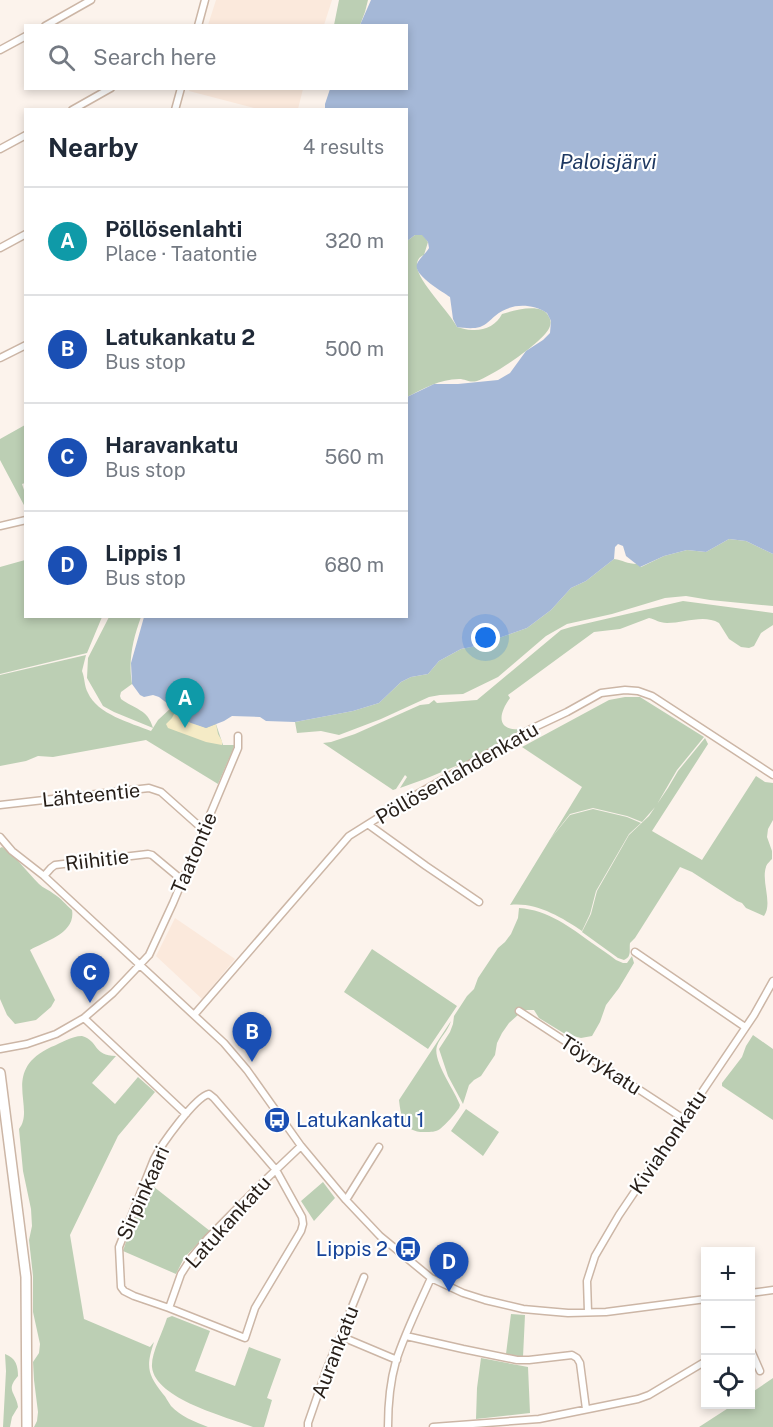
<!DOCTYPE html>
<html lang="en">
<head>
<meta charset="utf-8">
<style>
  :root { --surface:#fff; --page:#f2f2f3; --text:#1f2937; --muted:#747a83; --line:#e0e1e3; --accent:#8253cc }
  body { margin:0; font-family:"Public Sans",sans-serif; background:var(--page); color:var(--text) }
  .controls { position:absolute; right:18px; bottom:18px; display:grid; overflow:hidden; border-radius:0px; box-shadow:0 3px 9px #0003 }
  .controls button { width:54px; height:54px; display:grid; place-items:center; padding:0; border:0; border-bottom:2px solid var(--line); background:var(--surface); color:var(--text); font:30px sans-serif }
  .you { position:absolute; left:486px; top:638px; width:21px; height:21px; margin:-15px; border:4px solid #fff; border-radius:50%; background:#1a73e8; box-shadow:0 0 0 9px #1a73e833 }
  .badge { display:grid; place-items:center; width:39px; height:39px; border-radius:50%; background:var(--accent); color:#fff; font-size:20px; font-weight:700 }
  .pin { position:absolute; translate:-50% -50px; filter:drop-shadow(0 2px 3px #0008) }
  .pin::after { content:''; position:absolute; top:32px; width:21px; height:18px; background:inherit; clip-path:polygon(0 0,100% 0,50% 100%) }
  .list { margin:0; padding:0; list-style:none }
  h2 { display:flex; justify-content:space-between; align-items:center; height:78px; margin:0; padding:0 24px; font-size:26px }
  h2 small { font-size:20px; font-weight:400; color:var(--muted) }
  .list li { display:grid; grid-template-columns:39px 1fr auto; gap:18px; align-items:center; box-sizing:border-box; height:108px; padding:0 24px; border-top:2px solid var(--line) }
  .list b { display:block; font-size:22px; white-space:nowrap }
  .list p { margin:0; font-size:20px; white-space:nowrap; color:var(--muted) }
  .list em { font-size:20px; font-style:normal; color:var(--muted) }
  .icon { flex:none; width:33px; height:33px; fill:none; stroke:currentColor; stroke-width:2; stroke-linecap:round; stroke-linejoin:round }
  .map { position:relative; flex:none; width:773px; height:1427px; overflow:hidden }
  .search { position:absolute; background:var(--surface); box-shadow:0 3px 9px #0003; left:24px; top:24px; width:384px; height:66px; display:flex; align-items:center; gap:15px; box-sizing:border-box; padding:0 21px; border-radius:0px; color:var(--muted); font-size:22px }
  .panel { position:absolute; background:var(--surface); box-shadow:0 3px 9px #0003; left:24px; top:108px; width:384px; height:510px; border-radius:0px }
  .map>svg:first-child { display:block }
  .built { fill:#fbe9dc }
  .green { fill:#bccfb4 }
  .sand { fill:#f5ebc6 }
  .water { fill:#a5b8d7 }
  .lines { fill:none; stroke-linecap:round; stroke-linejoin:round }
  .minor-casing { stroke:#ccb6a6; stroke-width:9 }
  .secondary-casing { stroke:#ccb6a6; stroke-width:12 }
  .minor { stroke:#fff; stroke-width:6 }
  .secondary { stroke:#fff; stroke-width:9 }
  .labels { text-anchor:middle; stroke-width:4.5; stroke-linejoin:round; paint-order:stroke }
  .street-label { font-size:20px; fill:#271f19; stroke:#fff }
  .transit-label { font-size:20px; fill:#164399; stroke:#fff; text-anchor:start }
  .water-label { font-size:21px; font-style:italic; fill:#1f3962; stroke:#fff }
</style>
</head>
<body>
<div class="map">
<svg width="773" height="1427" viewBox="0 0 773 1427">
  <rect width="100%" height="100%" fill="#fcf3ec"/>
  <path class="built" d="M216 0H332L324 25H208Z
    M190 88H303V89L298 109 254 110V108L189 91Z
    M175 918 235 959 202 999 156 956Z"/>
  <path class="green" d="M339 0H368L365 12 360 25H334Z
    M415 235H423L428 242 424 255C419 257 417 260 417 266 418 282 449 311 457 327 462 328 467 330 472 330 484 331 497 325 502 314 515 310 543 302 549 317 551 321 551 322 550 326 546 341 492 376 477 381 469 383 466 379 459 379 440 379 423 389 407 397V241Z
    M25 425V483L22 484 25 493V507L0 460V439Z
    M729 539 746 541 773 554V606L710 600 686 596 665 598 612 614 567 624 546 636 498 677 463 694 440 695 429 697 381 719 339 735 321 731 297 733 295 722 353 711 379 703 401 682 411 677 428 674 439 661 461 649 476 646 527 628 551 610 571 588 586 581 614 559C623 560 627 564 637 564L641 567 664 556 687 550 706 552Z
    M25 560 26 616 102 617 87 653 0 674V567Z
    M683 601 773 613V625L761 633 754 646 749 648 741 647 729 639 719 623C704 614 684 623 667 623 659 623 655 619 649 618L620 629 594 632 508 695 510 698C497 716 497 732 524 729L475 758 425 779 400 788 407 777 405 775 396 789 393 790 323 743 331 742 355 734 420 705 429 704 434 700 437 703 477 700 561 630 571 627Z
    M109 617H141C133 639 128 660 132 684L121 692 120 696 121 699C134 709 148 709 153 728L158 720 172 707 176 710 216 724 223 745H235L218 784 146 740 53 757 38 756 26 761 0 766V675L86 655 82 671C85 678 84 686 88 693 97 714 131 723 151 731L153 728 114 712 103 706 87 678 88 658Z
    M625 697H640L704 737 677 770 656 806 642 822 627 816 593 808 570 814 548 842 570 815 593 809 627 817 641 823 629 834 596 891 590 914 582 931C561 917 536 902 510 905L582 787 522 747 609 700Z
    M705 738 708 744 652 831 702 860 756 776 765 782 773 783V820L768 829 767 837 772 851V859C770 861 766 865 766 867 761 882 773 903 764 916L746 908 742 903 737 901 692 872 680 867 635 938 630 943C629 950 632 957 624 960L618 958 582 932 591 914 597 891 629 835 649 816 668 788 678 771Z
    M2 847C15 855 27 872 39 884 43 888 49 890 54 894 61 898 66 905 72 910 76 933 46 941 30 950L55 1000 51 1007 36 1020 15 1024 7 1015 0 999V848Z
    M519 908C548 910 570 927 592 943 600 949 609 954 616 960L623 963H627L632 956 634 963 619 988 606 1005 600 1022 592 1036 581 1038 565 1034 539 1018 534 1010H523L519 1007 516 1008 515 1011 519 1014 509 1023 502 1033 497 1043 495 1055 481 1076 474 1080 469 1085 463 1104 448 1076 439 1049 450 1032 453 1024 454 1016 467 996 474 989 478 978 498 948 505 942 511 934 518 918Z
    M372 949 457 1006 428 1049 344 992Z
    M451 1021C448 1031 440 1037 437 1046 432 1060 455 1091 460 1105L459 1108C454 1115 447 1123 440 1129 436 1132 430 1132 426 1132 404 1133 401 1118 399 1100Z
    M753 1035 773 1049V1120L722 1086V1083L742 1057 746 1046Z
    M82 1036C99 1041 93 1056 116 1056L92 1083 115 1104 138 1077 155 1092 118 1136 70 1235 84 1319 150 1347 154 1342C146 1366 147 1374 163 1394 166 1397 168 1402 171 1406 180 1416 195 1422 208 1427H34L37 1421 38 1412 34 1380 33 1362 39 1353 40 1344 33 1312V1276L29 1240 32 1226 31 1209 23 1171 19 1129C36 1108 0 1071 51 1047 62 1043 71 1036 82 1036Z
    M466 1109 499 1132 483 1156 451 1131Z
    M323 1182 335 1198 314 1221 301 1201Z
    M149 1183 210 1231 184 1258 176 1274 123 1251 133 1220Z
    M511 1314 525 1315 523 1357 506 1354Z
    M172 1316 210 1331 195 1371 235 1386 249 1347 281 1359 267 1398 272 1400 264 1427H253C227 1417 155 1399 152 1367 151 1353 163 1332 167 1318Z
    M5 1354C16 1358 18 1366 18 1376 5 1391 16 1392 18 1407L12 1417 10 1427H3L6 1371Z
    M481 1358 528 1367 530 1413 476 1419 477 1388Z
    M773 1378V1427H699L733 1405 750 1404 751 1393Z"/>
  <path class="sand" d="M176 710 184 719 206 728 216 724 218 734 222 741V745L206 742 168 728 166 724 172 718Z"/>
  <path class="water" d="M371 0H773V554L746 541 729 539 706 552 687 550 664 556 640 567 626 556 623 546 618 544 615 547 614 559 586 581 571 588 551 610 527 628 476 646 461 649 439 661 428 674 411 677 401 682 379 703 353 711 295 722 266 721 260 717 232 716 224 721 206 728 191 723 183 719 176 710 159 697 153 695 144 697 140 695 132 684 131 663 144 617 406 616 407 397 434 384H458L498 380 510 373 526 351 543 340 550 333 551 321 547 313C531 303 510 303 495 316 490 320 486 325 480 327 473 329 464 328 457 327L453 319 450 297C442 291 413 275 417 264 419 259 426 253 429 248L428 242 422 235H415L407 241 406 110 325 109V104L330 89 406 88V26L360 25Z"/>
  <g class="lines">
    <g class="minor-casing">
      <path id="minor" d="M45 26 91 0
        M198 26 205 0
        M0 50 26 36
        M72 110 111 88
        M175 110 181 88
        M0 149 26 135
        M0 248 26 234
        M0 358 26 345
        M0 526 26 520
        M0 805 149 788 161 792 198 825 204 828
        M369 825 426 866 479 902
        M0 837 12 851 44 876 224 1043 247 1070 301 1146 346 1200 380 1236 431 1278 463 1293 485 1300 523 1309 545 1311 568 1313 606 1312 706 1299
        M44 876 51 868 55 865 148 854 152 855 182 880
        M635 952 745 1027
        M519 1011 684 1119
        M194 1015 349 836 400 804 533 728 567 712 601 693 625 690 638 691 652 696 773 775
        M84 1018 186 1114
        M0 1049 27 1044 56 1034 84 1018 113 993 149 955 173 903 238 748V736
        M209 1094 214 1098 276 1170 302 1217 303 1224 301 1231 255 1308 245 1338 169 1308 134 1296 124 1291 121 1287 119 1247 154 1159C161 1145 195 1097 209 1094Z
        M346 1200 379 1147
        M750 1293 773 1290
        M169 1308 181 1274 192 1257 208 1238 260 1185 301 1146
        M588 1312 587 1281 595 1256 619 1215 754 1015 773 981
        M340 1336 397 1360
        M406 1336 463 1349 517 1360H529L572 1355 577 1358 580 1363 586 1409
        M750 1348 760 1371
        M308 1427V1423L326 1371 364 1277
        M388 1427C388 1405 390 1382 396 1361 405 1333 419 1305 431 1278
        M433 1427 539 1419 638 1399 649 1395 706 1361"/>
    </g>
    <g class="secondary-casing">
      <path id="secondary" d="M0 1073 26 1277 27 1427"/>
    </g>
    <use href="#minor" class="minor"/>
    <use href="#secondary" class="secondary"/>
  </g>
  <defs>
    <g id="bus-disc" transform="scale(1.35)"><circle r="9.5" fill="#1a4fb4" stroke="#fff"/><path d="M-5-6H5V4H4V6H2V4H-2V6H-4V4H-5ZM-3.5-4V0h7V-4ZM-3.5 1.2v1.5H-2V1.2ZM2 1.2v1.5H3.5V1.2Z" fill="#fff"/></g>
  </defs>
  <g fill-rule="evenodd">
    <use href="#bus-disc" x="277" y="1120"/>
    <use href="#bus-disc" x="408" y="1249"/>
  </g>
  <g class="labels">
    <g class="street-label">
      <text transform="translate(457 773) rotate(-30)" y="7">Pöllösenlahdenkatu</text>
      <text transform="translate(91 795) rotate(-6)" y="7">Lähteentie</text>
      <text transform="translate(194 853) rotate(-67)" y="7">Taatontie</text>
      <text transform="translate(97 860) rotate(-7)" y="7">Riihitie</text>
      <text transform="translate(601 1065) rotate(33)" y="7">Töyrykatu</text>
      <text transform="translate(668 1142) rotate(-56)" y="7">Kiviahonkatu</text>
      <text transform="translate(143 1193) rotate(-66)" y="7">Sirpinkaari</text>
      <text transform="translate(228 1222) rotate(-48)" y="7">Latukankatu</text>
      <text transform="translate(335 1352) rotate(-69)" y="7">Aurankatu</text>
    </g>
    <g class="transit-label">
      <text x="296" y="1127">Latukankatu 1</text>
      <text x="388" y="1256" text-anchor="end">Lippis 2</text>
    </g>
    <g class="water-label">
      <text x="608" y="169">Paloisjärvi</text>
    </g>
  </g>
</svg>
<div class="controls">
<button>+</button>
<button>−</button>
<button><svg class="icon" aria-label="locate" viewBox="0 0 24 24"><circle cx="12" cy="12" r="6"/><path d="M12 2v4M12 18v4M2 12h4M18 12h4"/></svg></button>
</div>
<div class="you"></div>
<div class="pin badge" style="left:185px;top:728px;background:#0f9aa8">A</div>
<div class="pin badge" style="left:252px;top:1062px;background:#1a4fb4">B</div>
<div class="pin badge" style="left:90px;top:1003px;background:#1a4fb4">C</div>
<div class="pin badge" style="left:449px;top:1292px;background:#1a4fb4">D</div>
<div class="search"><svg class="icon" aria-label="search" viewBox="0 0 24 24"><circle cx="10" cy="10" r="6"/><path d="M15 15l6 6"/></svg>Search here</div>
<section class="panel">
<h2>Nearby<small>4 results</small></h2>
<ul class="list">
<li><span class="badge" style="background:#0f9aa8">A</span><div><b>Pöllösenlahti</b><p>Place · Taatontie</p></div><em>320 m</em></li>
<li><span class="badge" style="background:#1a4fb4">B</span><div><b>Latukankatu 2</b><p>Bus stop</p></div><em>500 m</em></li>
<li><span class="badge" style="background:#1a4fb4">C</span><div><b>Haravankatu</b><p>Bus stop</p></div><em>560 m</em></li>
<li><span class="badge" style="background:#1a4fb4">D</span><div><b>Lippis 1</b><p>Bus stop</p></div><em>680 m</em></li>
</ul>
</section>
</div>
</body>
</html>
